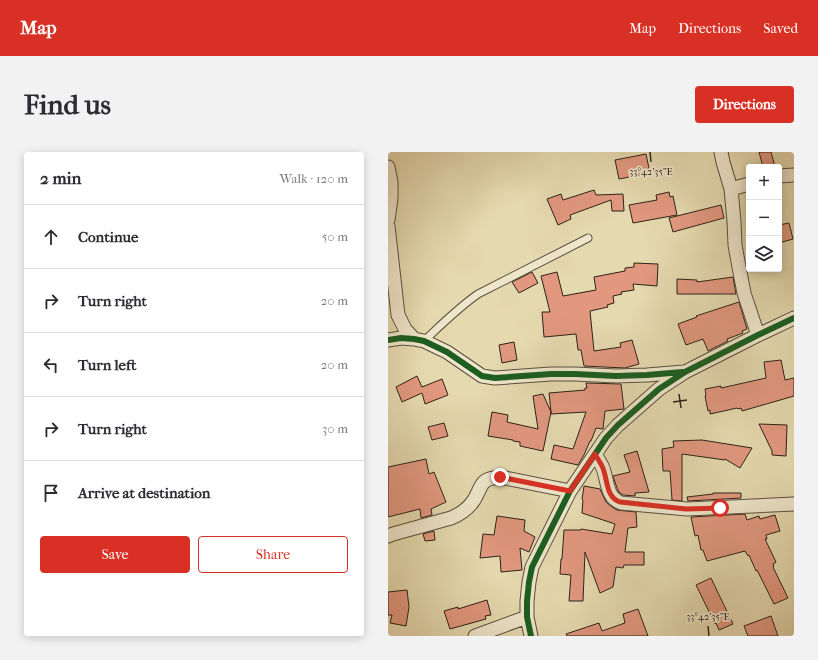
<!DOCTYPE html>
<html lang="en">
<head>
<meta charset="utf-8">
<style>
  :root { --surface:#fff; --page:#f2f2f3; --text:#2b2b33; --muted:#7c7c81; --line:#e1e1e2; --accent:#d93025 }
  body { margin:0; font-family:"IM FELL French Canon",serif; background:var(--page); color:var(--text) }
  .controls { position:absolute; right:12px; top:12px; display:grid; overflow:hidden; border-radius:4px; box-shadow:0 2px 10px #0003 }
  .controls button { width:36px; height:36px; display:grid; place-items:center; padding:0; border:0; border-bottom:1px solid var(--line); background:var(--surface); color:var(--text); font:20px sans-serif }
  .stop { position:absolute; width:12px; height:12px; margin:-9px; border:3px solid #d93025; border-radius:50%; background:#fff }
  .stop.end { background:#d93025; border-color:#fff; box-shadow:0 1px 4px #0008 }
  .list { margin:0; padding:0; list-style:none }
  h2 { display:flex; justify-content:space-between; align-items:center; height:52px; margin:0; padding:0 16px; font-size:17px }
  h2 small { font-size:13px; font-weight:400; color:var(--muted) }
  .list li { display:grid; grid-template-columns:26px 1fr auto; gap:12px; align-items:center; box-sizing:border-box; height:64px; padding:0 16px; border-top:1px solid var(--line) }
  .list b { display:block; font-size:15px; white-space:nowrap }
  .list em { font-size:13px; font-style:normal; color:var(--muted) }
  .actions { display:flex; gap:8px; padding:12px 16px }
  .actions a { flex:1; padding:9px 0; border:1px solid var(--accent); border-radius:4px; text-align:center; font-size:14px; color:var(--accent) }
  .actions .main { background:var(--accent); color:#fff }
  .icon { flex:none; width:22px; height:22px; fill:none; stroke:currentColor; stroke-width:2; stroke-linecap:round; stroke-linejoin:round }
  .map { position:relative; flex:none; width:406px; height:484px; overflow:hidden; border-radius:4px }
  header { display:flex; align-items:center; gap:24px; box-sizing:border-box; height:56px; padding:0 20px; background:var(--accent); color:#fff }
  header strong { font-size:19px }
  nav { display:flex; gap:22px; margin-inline-start:auto; font-size:14px }
  .intro { display:flex; align-items:center; justify-content:space-between; box-sizing:border-box; height:96px; padding:0 24px }
  h1 { margin:0; font-size:28px }
  .button { padding:10px 18px; border-radius:4px; background:var(--accent); color:#fff; font-size:14px; font-weight:700 }
  main { display:flex; gap:24px; padding:0 24px }
  aside { flex:1; background:var(--surface); border-radius:4px; box-shadow:0 2px 10px #0003 }
  .map>svg:first-child { display:block }
  .building { fill:#e1987f; stroke:#2d2118 }
  .lines { fill:none; stroke-linecap:round; stroke-linejoin:round }
  .lane-casing { stroke:#5b4f3e; stroke-width:9 }
  .street-casing { stroke:#5b4f3e; stroke-width:15 }
  .lane { stroke:#eee6cb; stroke-width:7 }
  .street { stroke:#eee6cb; stroke-width:13 }
  .cycleway-casing { stroke:#eee6cb; stroke-width:8 }
  .cycleway { stroke:#1b5e20; stroke-width:6 }
  .route { stroke:#d93025; stroke-width:5 }
  .ticks { fill:none; stroke:#2d2118; stroke-width:1.5 }
  .ticks-label { font-size:10px; text-anchor:middle; fill:#2d2118; stroke:#eee6cb; stroke-width:3.5; stroke-linejoin:round; paint-order:stroke }
</style>
</head>
<body>
<header>
<strong>Map</strong>
<nav><a>Map</a><a>Directions</a><a>Saved</a></nav>
</header>
<div class="intro"><h1>Find us</h1><a class="button">Directions</a></div>
<main>
<aside>
<h2>2 min<small>Walk · 120 m</small></h2>
<ul class="list">
<li><svg class="icon" aria-label="ahead" viewBox="0 0 24 24"><path d="M12 20V5M6 11l6-6 6 6"/></svg><div><b>Continue</b></div><em>50 m</em></li>
<li><svg class="icon" aria-label="right" viewBox="0 0 24 24"><path d="M7 20v-9h11M14 6l5 5-5 5"/></svg><div><b>Turn right</b></div><em>20 m</em></li>
<li><svg class="icon" aria-label="left" viewBox="0 0 24 24"><path d="M17 20v-9H6M10 6l-5 5 5 5"/></svg><div><b>Turn left</b></div><em>20 m</em></li>
<li><svg class="icon" aria-label="right" viewBox="0 0 24 24"><path d="M7 20v-9h11M14 6l5 5-5 5"/></svg><div><b>Turn right</b></div><em>30 m</em></li>
<li><svg class="icon" aria-label="arrive" viewBox="0 0 24 24"><path d="M6 21V4h12l-3 4 3 4H6"/></svg><div><b>Arrive at destination</b></div></li>
</ul>
<div class="actions"><a class="main">Save</a><a>Share</a></div>
</aside>
<div class="map">
<svg width="406" height="484" viewBox="0 0 406 484">
  <rect width="100%" height="100%" fill="#e5d9af"/>
  <filter id="stains"><feTurbulence type="fractalNoise" baseFrequency=".005" numOctaves="4"/><feColorMatrix values="0 0 0 0 .2 0 0 0 0 .09 0 0 0 0 .02 0 0 0 .5 -.17"/></filter>
  <radialGradient id="worn" r=".72"><stop offset=".6" stop-color="#630" stop-opacity="0"/><stop offset="1" stop-color="#630" stop-opacity=".3"/></radialGradient>
  <path class="building" d="M371 0H383L387 15H375Z
    M258 2 262 21 231 27 227 8Z
    M206 38 208 43 235 42 236 59H224L223 48 182 63 183 67 170 73 159 47 173 42 175 48Z
    M281 40 282 45 285 44 289 63 245 71 241 53 269 48 268 43Z
    M333 53 336 66 285 80 281 66Z
    M401 71 405 87 391 91V73Z
    M246 111 270 112 269 134 245 132 246 138 233 140 234 142 225 144 226 151 219 153 220 155 202 159 206 199 233 195 232 191 244 188 251 212 237 216 196 214 193 198H190L188 182 156 185 154 160H162L153 124 169 120 175 144 208 138 206 125 237 119V116L246 115Z
    M144 120 150 131 131 141 124 130Z
    M345 125 348 142H289V127L309 128V130Z
    M351 150 359 177 354 179 355 181 339 187 340 189 320 199 315 187 298 193 290 172 309 165 308 164Z
    M126 190 129 208 114 211 111 193Z
    M393 208 397 228 406 226V244L354 259 353 256 350 257 349 256 322 262V258L320 259 317 244 318 243 317 237 333 234V236L378 226 376 210Z
    M29 224 34 235 54 227 60 243 37 252 34 241 14 250 8 235Z
    M198 231 233 232 236 257 217 259 215 277 208 276 203 289H202L196 303 190 313 163 307 166 293 185 297 198 260 163 262V260L155 299 132 294V290L125 289V288L100 284 104 260 120 263 119 270 150 277 145 244 155 242 163 260 161 241 197 238V236H199Z
    M56 271 60 284 44 288 40 275Z
    M371 272 399 273 398 304 384 303V299Z
    M314 288 364 296 352 316 337 307V308L294 302V349L284 348 282 319H275L274 297 286 295 285 289Z
    M249 299 261 340 247 341V344L235 343 231 340 229 336 225 324 242 320 236 303Z
    M38 307 41 322 46 320 58 350 43 357 44 363 33 366 32 357 0 365V315Z
    M196 334 212 337 218 350 224 355 229 358 248 360 249 375 240 376 237 400H256V413H236L235 416 228 415 225 435 212 441 197 400 195 449H181L183 423 172 422 173 407H174L176 378H193V377L224 382 227 372 194 361 195 348 194 347Z
    M325 341H353V346L300 349 299 345 325 342Z
    M357 362 359 368 371 364 372 367 387 363 392 379 378 383 379 387H377L388 410 385 412 386 414 385 415 400 446 386 452 369 418 368 419 361 403 360 404 357 399 319 409 315 398H313L310 383 307 384 303 365Z
    M109 364 137 368 136 379 147 385 141 400 132 396 134 418 113 420 112 404 92 406 95 382 106 383Z
    M46 379 47 388 37 389 35 382Z
    M323 426 345 472 331 478 328 471 327 472 308 433Z
    M19 438 21 455 18 474 2 471 4 463H0V440Z
    M99 448 103 463 97 464 98 467 62 477 56 459 70 455V457Z
    M250 457 260 484H179L178 482 211 471 214 479 237 471 235 462Z
    M383 464 390 484H360L356 474Z"/>
  <g class="lines">
    <g class="lane-casing">
      <path id="lane" d="M36 189C54 172 70 156 90 142L200 86"/>
    </g>
    <g class="street-casing">
      <path id="street" d="M333 0 335 10 343 37 346 69 347 93 351 115 356 141 370 183
        M0 15 3 30V46L0 68
        M391 24 406 23
        M343 37 361 32
        M0 74 10 163 17 177 26 187
        M0 188 13 186 26 187 36 189 59 200 94 224 107 226 163 222H187L228 224 259 223 296 220
        M207 302C209 306 212 310 214 314 220 326 217 345 233 351L299 357 406 352
        M0 384 5 382 63 366C73 362 80 357 86 348 95 333 91 327 112 325L182 339
        M87 484 139 465
        M143 484 139 465V449L141 430 144 415 182 339 218 286 230 273 271 237 297 220 370 183 406 166"/>
    </g>
    <use href="#lane" class="lane"/>
    <use href="#street" class="street"/>
    <g class="cycleway-casing">
      <path id="cycleway" d="M0 188 13 186 26 187 36 189 59 200 94 224 107 226 163 222H187L228 224 259 223 295 220
        M143 484 139 465V449L141 430 144 415 182 339 218 286 230 273 271 237 297 220 370 183 406 166"/>
    </g>
    <use href="#cycleway" class="cycleway"/>
  </g>
  <g class="lines">
    <path class="route" d="M112 325 182 339 207 302C209 306 212 310 214 314 220 326 217 345 232 350L298 357 332 356"/>
  </g>
  <path class="ticks" d="M262 0 263 10M291 242 293 256M285 250 299 248M320 474 321 484"/>
  <g class="ticks-label">
    <text x="263" y="23">33°42'35"E</text>
    <text x="320" y="468">33°42'35"E</text>
  </g>
  <rect width="100%" height="100%" filter="url(#stains)"/>
  <rect width="100%" height="100%" fill="url(#worn)"/>
</svg>
<div class="controls">
<button>+</button>
<button>−</button>
<button><svg class="icon" aria-label="layers" viewBox="0 0 24 24"><path d="M12 4l9 5-9 5-9-5zM3 14l9 5 9-5"/></svg></button>
</div>
<div class="stop" style="left:332px;top:356px"></div>
<div class="stop end" style="left:112px;top:325px"></div>
</div>
</main>
</body>
</html>
